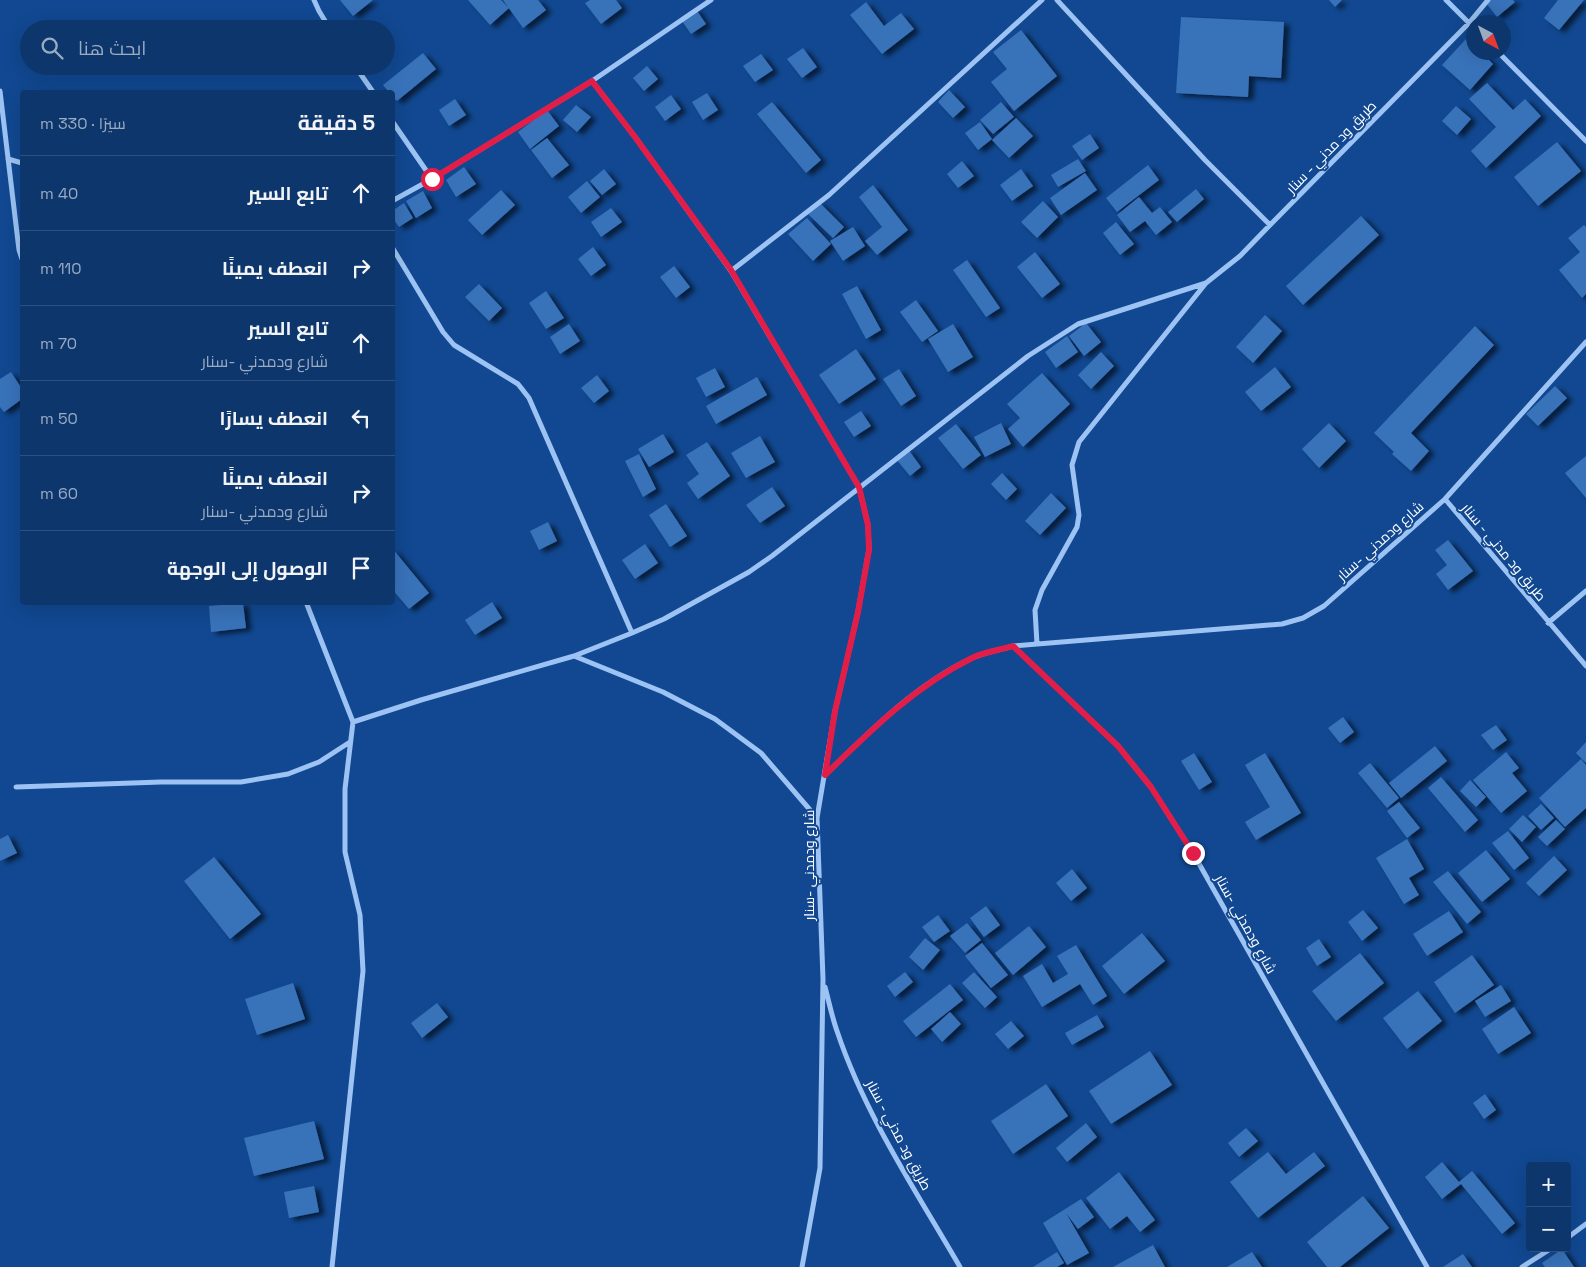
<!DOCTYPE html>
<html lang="ar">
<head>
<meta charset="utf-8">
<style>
  :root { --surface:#0d366d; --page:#1b4175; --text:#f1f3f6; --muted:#9aabc2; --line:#2d5080 }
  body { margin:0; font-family:"Space Grotesk",Cairo,sans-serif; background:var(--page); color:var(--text); direction:rtl }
  .controls { position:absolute; right:15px; bottom:15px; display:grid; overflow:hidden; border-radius:5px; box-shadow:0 5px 20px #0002 }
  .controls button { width:45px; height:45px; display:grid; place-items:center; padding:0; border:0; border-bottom:1px solid var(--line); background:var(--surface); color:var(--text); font:25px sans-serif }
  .compass { position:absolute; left:1466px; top:15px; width:45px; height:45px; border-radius:50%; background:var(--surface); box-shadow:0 5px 20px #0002; rotate:139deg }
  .stop { position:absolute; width:15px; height:15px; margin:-11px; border:4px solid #e11d48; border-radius:50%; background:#fff }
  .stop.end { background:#e11d48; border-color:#fff; box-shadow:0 1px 5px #0008 }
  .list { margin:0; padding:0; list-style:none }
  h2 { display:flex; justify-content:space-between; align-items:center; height:65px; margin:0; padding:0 20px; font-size:21px }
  h2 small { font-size:16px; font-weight:400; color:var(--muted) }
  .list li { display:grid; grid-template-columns:32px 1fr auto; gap:15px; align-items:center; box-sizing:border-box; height:75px; padding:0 20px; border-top:1px solid var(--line) }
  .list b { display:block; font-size:19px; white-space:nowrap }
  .list p { margin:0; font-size:16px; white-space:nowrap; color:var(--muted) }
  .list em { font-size:16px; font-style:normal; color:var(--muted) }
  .icon { flex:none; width:28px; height:28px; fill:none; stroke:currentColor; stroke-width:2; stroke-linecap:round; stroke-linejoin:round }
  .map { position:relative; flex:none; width:1586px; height:1267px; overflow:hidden; direction:ltr }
  .search { position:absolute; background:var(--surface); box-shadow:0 5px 20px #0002; left:20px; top:20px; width:375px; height:55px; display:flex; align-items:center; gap:12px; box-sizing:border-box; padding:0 18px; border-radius:28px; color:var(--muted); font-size:19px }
  .panel { position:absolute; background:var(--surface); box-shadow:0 5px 20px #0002; left:20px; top:90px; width:375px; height:515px; border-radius:5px; direction:rtl }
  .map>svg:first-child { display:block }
  .building { fill:#3972b9; filter:url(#shadow) }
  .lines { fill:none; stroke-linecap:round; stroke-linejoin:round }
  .street { stroke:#9cc3f3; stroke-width:5 }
  .route { stroke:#e11d48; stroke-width:6 }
  .labels { text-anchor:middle; stroke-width:4; stroke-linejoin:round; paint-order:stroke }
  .street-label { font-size:14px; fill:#fff; stroke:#114891 }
</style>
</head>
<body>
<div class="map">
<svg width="1586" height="1267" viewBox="0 0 1586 1267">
  <defs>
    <filter id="shadow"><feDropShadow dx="5.5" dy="3" stdDeviation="2.5" flood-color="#0009"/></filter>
  </defs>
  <rect width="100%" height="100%" fill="#114891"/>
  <path class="building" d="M340 0H373L353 16Z
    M468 0H501L509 8 490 25Z
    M503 0H538L546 10 523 28Z
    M590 0H616L622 8 601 24 585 3Z
    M1329 0H1342L1335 7Z
    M1490 0H1513L1515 2 1497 17 1486 3Z
    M1558 0H1584L1559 30 1544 18Z
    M866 2 884 26 901 13 914 29 882 54 850 15Z
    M695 8 706 24 691 34 680 18Z
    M1181 17 1284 22 1281 78 1249 76 1248 97 1176 93Z
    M1021 30 1057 76 1014 111 991 82 1007 69 993 52Z
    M1466 39 1474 46V52H1481L1493 64 1470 90 1442 65Z
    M803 48 817 67 802 78 787 59Z
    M423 53 436 69 397 101 392 96V92H389L383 85Z
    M761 54 773 70 755 82 743 66Z
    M647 66 658 79 644 91 633 78Z
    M1487 83 1513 110 1525 99 1541 116 1486 168 1471 151 1496 127 1469 99Z
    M949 90 965 107 953 118 938 102Z
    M707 93 718 110 703 120 692 102Z
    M671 95 681 109 665 121 655 107Z
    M455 99 466 115 449 126 439 110Z
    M772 102 821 160 806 173 757 114Z
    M1001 102 1014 117 993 134 980 120Z
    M576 105 591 117 577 132 563 120Z
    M1456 106 1471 119 1457 135 1442 121Z
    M547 110 559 126 530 149 518 132Z
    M1016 118 1033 136 1009 158 992 140Z
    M980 122 992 139 978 150 965 133Z
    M1090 134 1099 148 1082 160 1072 146Z
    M547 138 569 165 552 178 531 150Z
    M1557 142 1581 171 1538 206 1514 177Z
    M1078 159 1086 171 1058 187 1051 175Z
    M962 161 974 176 958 188 947 174Z
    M1148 165 1159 180 1117 212 1106 198Z
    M464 167 476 184 456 197 446 180Z
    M604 169 616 184 602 195 590 181Z
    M1021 169 1033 186 1012 201 1000 185Z
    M1085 173 1097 190 1061 215 1050 198Z
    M587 181 600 197 581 213 568 197Z
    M873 185 908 230 877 255 865 241 882 227 859 197Z
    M1196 189 1204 199 1177 222 1168 212Z
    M501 190 515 205 482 235 468 220Z
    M423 191 432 208 416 218 406 201Z
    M1139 197 1152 213 1160 207 1172 222 1156 235 1145 221 1130 232 1117 215Z
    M1043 201 1058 217 1037 238 1021 222Z
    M819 202 844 227 833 238 808 214Z
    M404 203 413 218 399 227 392 217V211Z
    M611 208 622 222 601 237 591 222Z
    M1361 216 1379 235 1303 305 1286 286Z
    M807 218 831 244 813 261 788 234Z
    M1116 222 1134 244 1120 255 1103 233Z
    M1584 225 1586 227V294L1582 298 1559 270 1580 252 1568 238Z
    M853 227 865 246 843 261 830 241Z
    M593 247 606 265 591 276 578 259Z
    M1035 252 1060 284 1042 298 1017 267Z
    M967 260 1000 308 986 317 953 270Z
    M674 266 690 287 676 298 660 277Z
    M479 284 502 308 489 321 465 297Z
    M857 286 881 330 866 339 842 294Z
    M546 291 564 318 546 329 529 303Z
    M916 300 938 331 922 342 900 312Z
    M1265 315 1282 331 1253 363 1236 347Z
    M1086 323 1101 342 1084 356 1069 336Z
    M569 324 580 341 560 354 550 337Z
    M953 324 973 357 948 372 928 339Z
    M1475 326 1494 345 1411 433 1429 451 1411 471 1392 454 1394 452 1374 433Z
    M1067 336 1078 352 1056 368 1045 352Z
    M856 349 876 379 839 404 819 375Z
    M1101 352 1114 366 1091 389 1078 375Z
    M1275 367 1291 387 1261 411 1245 392Z
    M715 368 725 387 706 397 696 378Z
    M899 369 916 396 901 406 883 379Z
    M11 372 22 389V399L4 412 0 407V379Z
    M1042 373 1070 404 1023 447 1008 429 1020 418 1007 404Z
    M597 375 609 391 594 403 581 388Z
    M757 377 767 395 716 424 706 406Z
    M1555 386 1567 398 1538 426 1526 414Z
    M861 411 871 426 854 437 844 422Z
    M1001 423 1011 444 985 457 974 437Z
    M1329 423 1346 441 1319 468 1302 449Z
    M956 424 981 455 963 469 938 438Z
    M663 434 674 452 649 467 638 449Z
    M760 436 775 462 746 478 731 453Z
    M707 442 730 476 698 499 687 483 699 474 686 455Z
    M908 449 921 467 910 476 896 459Z
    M639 454 656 489 643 497 625 461Z
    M1586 456V498L1565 473Z
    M1002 473 1017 489 1006 500 991 484Z
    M772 487 785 506 760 523 746 505Z
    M1051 493 1066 508 1040 535 1025 521Z
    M666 504 687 536 670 547 649 515Z
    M548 522 557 541 539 550 530 531Z
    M1448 540 1473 571 1448 590 1436 574 1447 565 1435 550Z
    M645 544 658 563 635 579 622 560Z
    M392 548 429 593 409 609 392 589Z
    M492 602 502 618 475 635 465 620Z
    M243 603 246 628 211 632 209 606Z
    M1343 717 1354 732 1340 743 1328 728Z
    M1496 725 1507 740 1493 750 1481 735Z
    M1586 742V763L1576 753Z
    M1435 746 1447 761 1401 798 1389 783Z
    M1506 752 1519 768 1512 773 1527 791 1501 813 1473 780Z
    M1194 753 1212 782 1199 790 1181 761Z
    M1265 753 1301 813 1256 840 1245 822 1270 807 1245 765Z
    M1581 759 1586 765V808L1565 827 1539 798Z
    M1370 763 1399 798 1387 808 1358 773Z
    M1441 777 1478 820 1465 832 1428 788Z
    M1470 780 1486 797 1476 807 1460 791Z
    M1399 802 1420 828 1407 838 1387 811Z
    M1541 804 1554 818 1541 830 1528 816Z
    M1523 815 1536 827 1522 842 1509 829Z
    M1556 820 1565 829 1547 846 1538 837Z
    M1508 831 1529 858 1514 870 1492 843Z
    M8 835 17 853 0 861V839Z
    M1407 839 1424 869 1409 878 1419 895 1404 904 1376 858Z
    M1486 850 1510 879 1482 902 1458 873Z
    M1554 856 1567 870 1539 896 1526 883Z
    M214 857 261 914 230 939 184 881Z
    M1072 869 1087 888 1071 901 1056 883Z
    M1448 871 1481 912 1467 924 1433 882Z
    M986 906 1000 925 984 937 970 918Z
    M1363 910 1378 928 1362 941 1348 922Z
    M1449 911 1463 932 1427 956 1413 934Z
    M938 915 950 931 934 942 922 927Z
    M967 923 981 940 965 953 950 936Z
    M1029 926 1046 947 1013 975 995 953Z
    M1142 933 1165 961 1124 994 1102 966Z
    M925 938 940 950 923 970 909 957Z
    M1319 939 1331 957 1317 966 1306 948Z
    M982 943 1008 975 991 988 965 956Z
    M1076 945 1107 996 1093 1005 1080 984 1042 1007 1023 976 1042 964 1053 983 1068 974 1057 956Z
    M1360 953 1384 983 1336 1021 1312 991Z
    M1472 955 1494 985 1455 1013 1434 982Z
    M905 972 913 982 895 997 887 986Z
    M974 972 997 997 985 1008 962 983Z
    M293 983 305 1019 257 1035 245 999Z
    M950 984 963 1000 916 1037 903 1021Z
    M1501 985 1511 1001 1485 1017 1475 1001Z
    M1418 991 1442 1021 1407 1049 1383 1018Z
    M437 1003 448 1017 422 1038 411 1023Z
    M1514 1007 1531 1033 1498 1054 1482 1029Z
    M950 1012 961 1024 942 1042 931 1029Z
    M1097 1015 1104 1027 1072 1045 1065 1033Z
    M1011 1021 1024 1036 1008 1049 995 1034Z
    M1150 1051 1172 1085 1111 1124 1089 1091Z
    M1046 1084 1068 1116 1013 1154 991 1121Z
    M1485 1094 1496 1110 1484 1119 1473 1103Z
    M314 1121 324 1159 254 1176 244 1138Z
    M1086 1123 1097 1137 1067 1162 1056 1148Z
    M1246 1128 1258 1141 1239 1157 1228 1143Z
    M1268 1152 1286 1174 1314 1152 1325 1166 1258 1218 1230 1182Z
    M1442 1162 1459 1182 1472 1171 1515 1223 1502 1234 1461 1184 1442 1199 1425 1177Z
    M1119 1172 1155 1220 1140 1232 1127 1216 1110 1229 1086 1198Z
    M314 1186 319 1212 289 1218 284 1192Z
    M1363 1196 1389 1228 1340 1267H1327L1307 1242Z
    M1081 1199 1094 1217 1078 1229 1066 1213 1089 1253 1067 1265 1043 1223Z
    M1153 1245 1165 1267H1113Z
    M1562 1249 1574 1267H1545L1542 1263Z
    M1057 1252 1064 1263 1057 1267H1033Z
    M1252 1252 1262 1267H1227Z
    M1463 1254 1472 1267H1443Z"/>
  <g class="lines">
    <path class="street" d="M314 0 319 11 330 29
      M1057 0 1205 160 1270 225
      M1446 0 1474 28
      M1498 52 1586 141
      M355 66 373 92
      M592 81 635 137 731 271 859 487 868 525 869 549 858 612 835 711 817 818 823 979 820 1168 802 1267
      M0 91 19 250 22 259
      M392 121 432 179
      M8 159 22 163
      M392 201 432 179 592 81 711 0
      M392 247 443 332 454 345 518 384 529 398 632 633
      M731 271 829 195 1042 0
      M1445 499 1586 666
      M306 602 353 722 345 789V852L360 915 363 971 332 1267
      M1548 623 1586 591
      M1037 644 1035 610 1042 590 1077 527 1079 515 1072 465 1079 442 1206 283 1240 256 1270 225 1469 23 1488 0
      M1013 646 1118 746 1151 787 1193 853 1427 1267
      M574 656 663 692 715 719 761 753 817 818
      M353 722 421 700 574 656 632 633 664 619 749 572 772 556 1028 356 1078 324 1206 283
      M825 775C870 731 915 685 972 658 985 652 1000 650 1013 646L1282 624 1303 618 1324 606 1445 499 1586 342
      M16 787 161 782H241L288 774 319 762 350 742
      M825 987C829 1002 832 1017 837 1031 865 1115 916 1191 960 1267
      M1567 1238 1586 1224
      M1522 1267 1552 1248"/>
  </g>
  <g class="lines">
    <path class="route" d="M432 179 592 81 635 137 731 270 859 487 868 525 869 550 858 612 835 711 825 775C870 731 915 686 972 658 984 652 1000 650 1013 646L1118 746 1151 787 1193 853"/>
  </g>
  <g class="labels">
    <g class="street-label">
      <text transform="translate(1331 147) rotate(-46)" y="5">طريق ود مدني - سنار</text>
      <text transform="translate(1380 541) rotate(-42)" y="5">شارع ودمدني -سنار</text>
      <text transform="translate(1504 552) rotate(50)" y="5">طريق ود مدني - سنار</text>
      <text transform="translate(809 865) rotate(-90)" y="5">شارع ودمدني -سنار</text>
      <text transform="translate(1246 924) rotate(61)" y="5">شارع ودمدني -سنار</text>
      <text transform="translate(899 1135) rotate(62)" y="5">طريق ود مدني - سنار</text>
    </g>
  </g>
</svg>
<div class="controls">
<button>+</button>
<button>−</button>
</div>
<svg class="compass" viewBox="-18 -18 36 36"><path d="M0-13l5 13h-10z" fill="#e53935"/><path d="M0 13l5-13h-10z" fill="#9aabc2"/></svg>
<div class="stop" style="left:432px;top:179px"></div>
<div class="stop end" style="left:1193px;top:853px"></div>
<div class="search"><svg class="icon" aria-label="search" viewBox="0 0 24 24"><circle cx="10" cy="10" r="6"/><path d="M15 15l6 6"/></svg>ابحث هنا</div>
<section class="panel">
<h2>5 دقيقة<small>سيرًا · 330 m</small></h2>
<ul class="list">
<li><svg class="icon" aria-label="ahead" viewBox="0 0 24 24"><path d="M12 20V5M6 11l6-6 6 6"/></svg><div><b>تابع السير</b></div><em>40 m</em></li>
<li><svg class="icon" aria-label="right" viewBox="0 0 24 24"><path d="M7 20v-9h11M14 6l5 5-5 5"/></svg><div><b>انعطف يمينًا</b></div><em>110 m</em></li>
<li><svg class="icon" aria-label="ahead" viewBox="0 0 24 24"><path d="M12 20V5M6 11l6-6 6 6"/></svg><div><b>تابع السير</b><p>شارع ودمدني -سنار</p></div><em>70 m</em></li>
<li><svg class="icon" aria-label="left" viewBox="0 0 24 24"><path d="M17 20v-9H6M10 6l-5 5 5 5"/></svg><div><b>انعطف يسارًا</b></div><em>50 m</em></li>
<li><svg class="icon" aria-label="right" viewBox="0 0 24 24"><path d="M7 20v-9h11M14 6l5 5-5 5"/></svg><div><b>انعطف يمينًا</b><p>شارع ودمدني -سنار</p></div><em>60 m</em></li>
<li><svg class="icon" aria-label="arrive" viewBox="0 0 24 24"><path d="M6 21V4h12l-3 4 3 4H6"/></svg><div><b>الوصول إلى الوجهة</b></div></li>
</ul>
</section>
</div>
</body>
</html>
